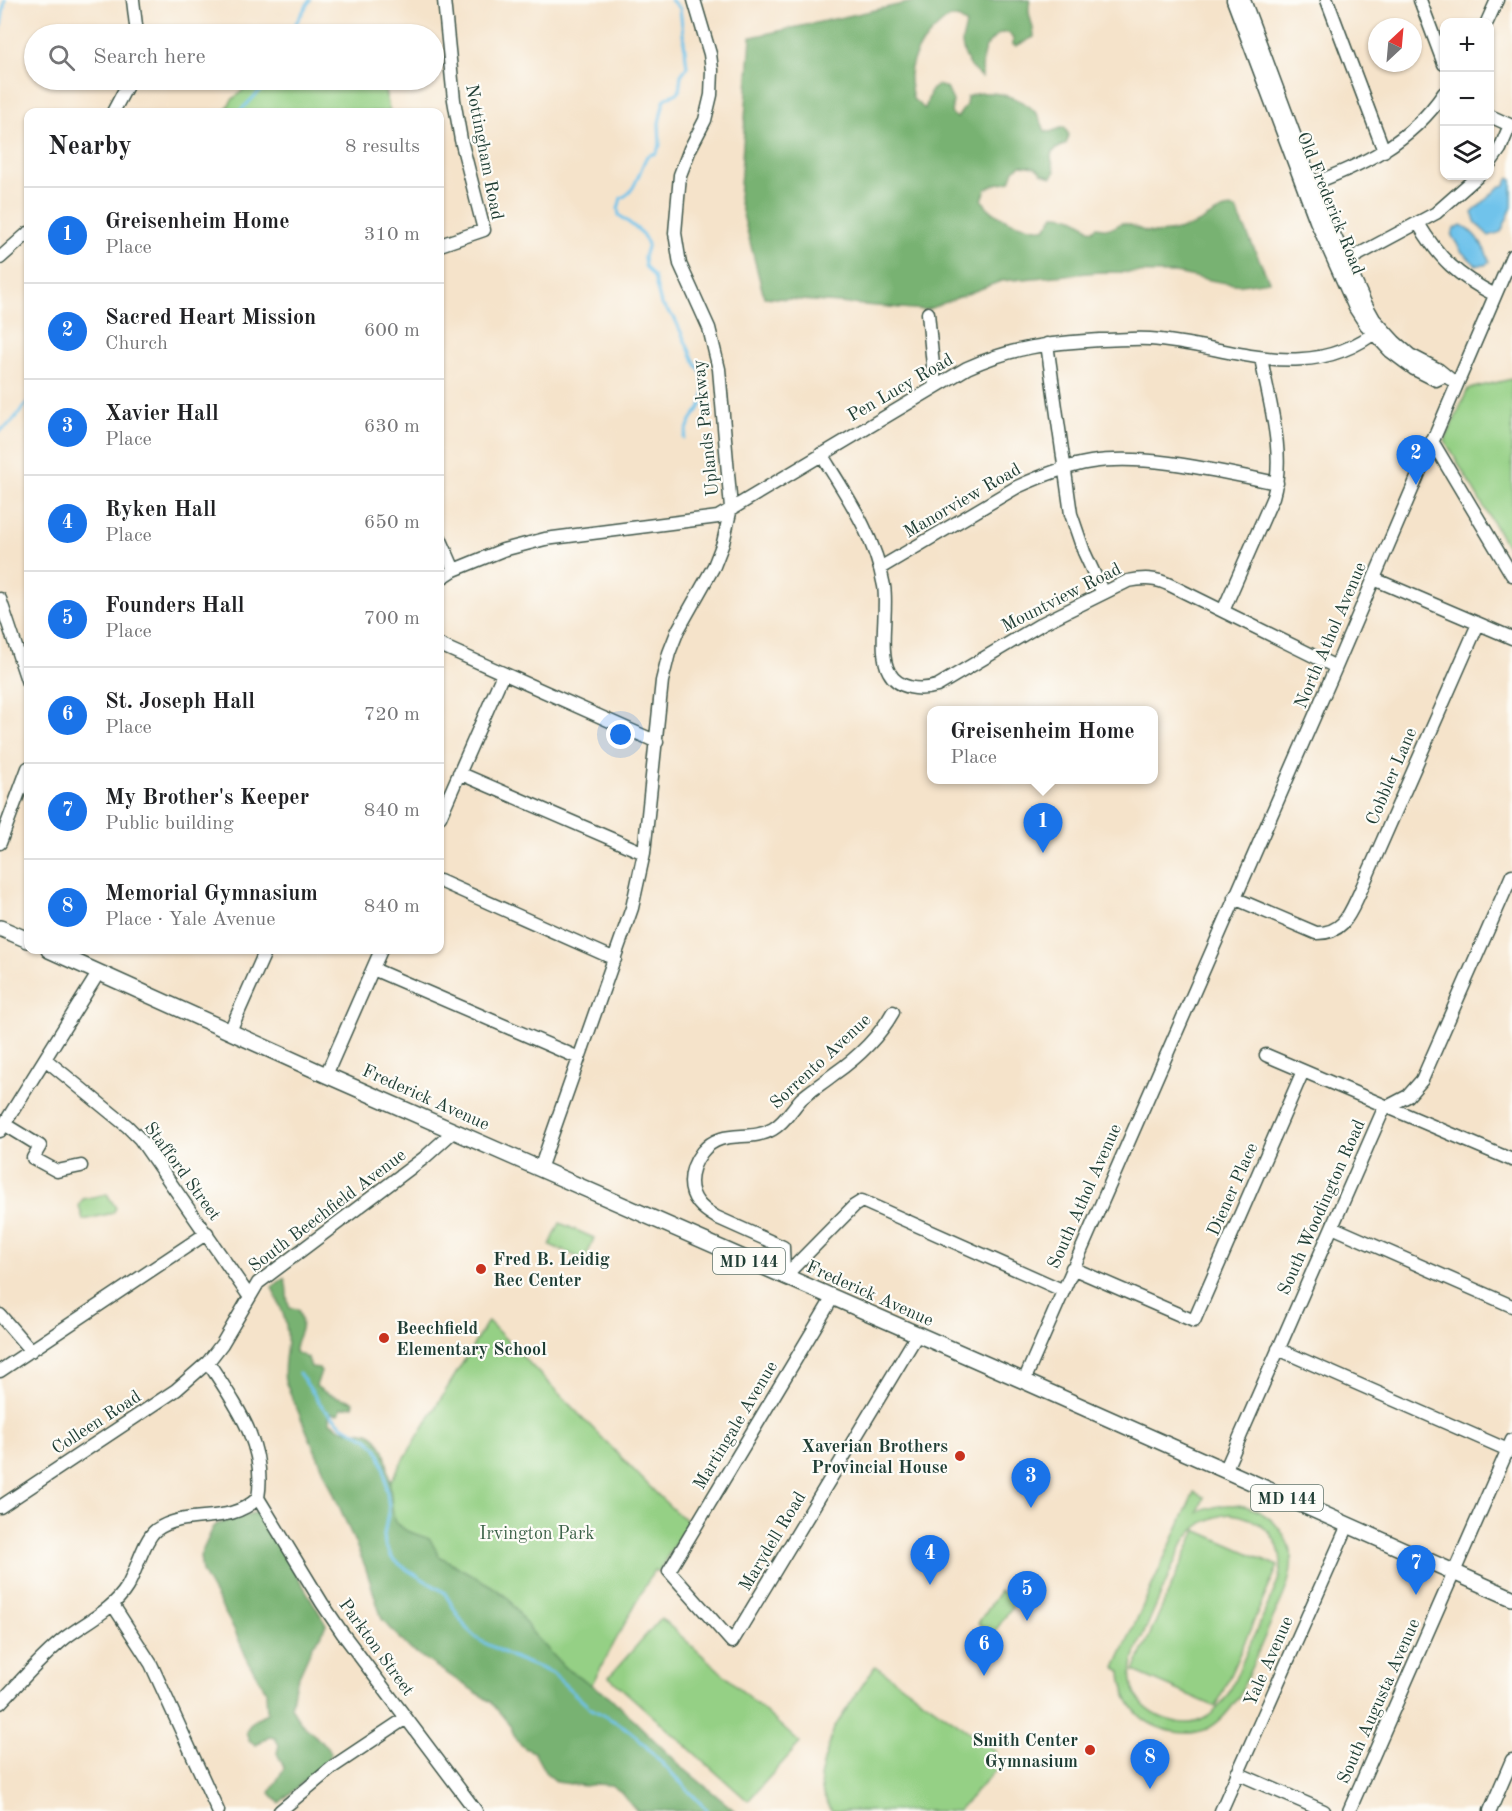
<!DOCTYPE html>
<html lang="en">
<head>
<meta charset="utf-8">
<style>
  :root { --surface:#fff; --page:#f6f6f6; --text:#202124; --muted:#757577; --line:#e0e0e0; --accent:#1a73e8 }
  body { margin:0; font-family:"Old Standard TT",serif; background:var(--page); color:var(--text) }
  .controls { position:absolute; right:18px; top:18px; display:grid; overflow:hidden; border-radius:12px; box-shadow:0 2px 4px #0004 }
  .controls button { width:54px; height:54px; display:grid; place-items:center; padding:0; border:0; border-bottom:2px solid var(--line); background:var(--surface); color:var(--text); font:30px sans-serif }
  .compass { position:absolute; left:1368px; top:18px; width:54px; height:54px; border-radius:50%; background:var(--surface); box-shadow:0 2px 4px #0004; rotate:26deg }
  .you { position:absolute; left:621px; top:735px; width:21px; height:21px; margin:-15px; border:4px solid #fff; border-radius:50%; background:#1a73e8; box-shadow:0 0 0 9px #1a73e833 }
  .badge { display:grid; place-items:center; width:39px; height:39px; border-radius:50%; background:var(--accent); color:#fff; font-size:20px; font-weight:700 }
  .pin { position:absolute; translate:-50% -50px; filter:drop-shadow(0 2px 3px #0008) }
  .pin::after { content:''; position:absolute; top:32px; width:21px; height:18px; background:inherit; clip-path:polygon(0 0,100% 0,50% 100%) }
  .popup { position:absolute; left:927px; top:706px; width:231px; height:78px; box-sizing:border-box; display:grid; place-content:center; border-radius:12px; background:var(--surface); filter:drop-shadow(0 2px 4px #0005); font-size:20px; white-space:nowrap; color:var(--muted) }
  .popup b { font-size:22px; color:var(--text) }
  .popup::after { content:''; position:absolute; left:50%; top:100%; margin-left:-12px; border:12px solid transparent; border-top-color:var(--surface) }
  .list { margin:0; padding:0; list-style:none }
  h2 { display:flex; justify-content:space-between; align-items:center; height:78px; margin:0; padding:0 24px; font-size:26px }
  h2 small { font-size:20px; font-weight:400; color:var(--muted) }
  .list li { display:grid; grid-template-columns:39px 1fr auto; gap:18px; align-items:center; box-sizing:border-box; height:96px; padding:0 24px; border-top:2px solid var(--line) }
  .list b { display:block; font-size:22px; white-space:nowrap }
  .list p { margin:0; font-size:20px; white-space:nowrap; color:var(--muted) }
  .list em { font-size:20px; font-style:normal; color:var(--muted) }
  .icon { flex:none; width:33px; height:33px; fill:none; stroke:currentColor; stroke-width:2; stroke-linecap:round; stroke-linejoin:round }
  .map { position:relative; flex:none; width:1512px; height:1811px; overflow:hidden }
  .search { position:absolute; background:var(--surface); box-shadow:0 2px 4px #0004; left:24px; top:24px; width:420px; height:66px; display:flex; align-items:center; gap:15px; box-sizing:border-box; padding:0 21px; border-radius:33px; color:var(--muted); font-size:22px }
  .panel { position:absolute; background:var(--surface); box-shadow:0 2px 4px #0004; left:24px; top:108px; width:420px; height:846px; border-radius:12px }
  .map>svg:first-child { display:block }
  .green { fill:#95d085; stroke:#5a865c; stroke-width:1.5; fill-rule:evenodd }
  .forest { fill:#78b272; stroke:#4c7853; stroke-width:1.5 }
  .water { fill:#6fc3eb; stroke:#478090; stroke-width:1.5 }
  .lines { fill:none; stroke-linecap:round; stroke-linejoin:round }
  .stream { stroke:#6fc3eb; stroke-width:3 }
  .minor-casing { stroke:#3f564a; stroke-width:15 }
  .major-casing { stroke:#3f564a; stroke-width:18 }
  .minor { stroke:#fff; stroke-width:12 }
  .major { stroke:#fff; stroke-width:15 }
  .poi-dot { fill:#c8321e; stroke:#fdfcf7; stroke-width:2 }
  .labels { text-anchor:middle; stroke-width:4.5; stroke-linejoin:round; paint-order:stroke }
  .shield { fill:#fdfcf7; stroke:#62766e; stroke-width:1.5 }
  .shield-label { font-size:16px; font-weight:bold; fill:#1f3d34 }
  .street-label { font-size:18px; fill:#1f3d34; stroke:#fdfcf7 }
  .poi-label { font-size:18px; font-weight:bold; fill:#1f3d34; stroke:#fdfcf7; text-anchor:start }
  .park-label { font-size:18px; fill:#3c6248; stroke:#fdfcf7 }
</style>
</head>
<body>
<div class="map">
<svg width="1512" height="1811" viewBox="0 0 1512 1811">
  <rect width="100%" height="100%" fill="#fdfcf7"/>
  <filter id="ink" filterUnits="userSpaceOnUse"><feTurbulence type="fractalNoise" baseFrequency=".0167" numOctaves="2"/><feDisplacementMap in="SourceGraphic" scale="12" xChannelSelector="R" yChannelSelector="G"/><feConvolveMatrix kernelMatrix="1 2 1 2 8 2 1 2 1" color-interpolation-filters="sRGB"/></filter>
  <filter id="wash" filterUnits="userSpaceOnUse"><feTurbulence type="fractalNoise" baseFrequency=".008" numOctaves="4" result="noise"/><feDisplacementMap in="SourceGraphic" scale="24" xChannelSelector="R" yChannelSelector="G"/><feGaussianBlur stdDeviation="1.35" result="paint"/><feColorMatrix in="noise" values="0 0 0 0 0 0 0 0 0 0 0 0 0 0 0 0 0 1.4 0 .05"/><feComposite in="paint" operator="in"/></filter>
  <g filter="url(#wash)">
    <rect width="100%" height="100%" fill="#f5e3ca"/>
    <path class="green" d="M254 80H382L390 112H224L232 100Z
      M1512 379V555L1445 441 1468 389Z
      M107 1194 116 1208 113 1213 83 1220 79 1206 83 1199Z
      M560 1223 594 1238 585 1260 550 1245Z
      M488 1321 659 1496 680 1516 689 1521 658 1572 654 1570 588 1691 468 1627 379 1500Z
      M1194 1492 1204 1497 1198 1512C1220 1504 1241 1500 1263 1514 1281 1525 1294 1547 1291 1568 1289 1587 1280 1603 1272 1620 1261 1645 1250 1671 1239 1696 1231 1709 1221 1722 1207 1729 1195 1734 1182 1734 1170 1731 1139 1724 1122 1702 1121 1671L1115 1668ZM1230 1514C1258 1517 1281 1535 1281 1565 1280 1582 1270 1599 1264 1614 1252 1639 1241 1665 1230 1691 1223 1702 1216 1712 1205 1718 1195 1724 1183 1724 1173 1721 1140 1713 1124 1687 1135 1654L1182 1545C1194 1525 1208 1517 1230 1514Z
      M1196 1530 1278 1566 1216 1707 1134 1671Z
      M1000 1591 1016 1601 994 1633 978 1623Z
      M661 1618 800 1743 748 1801 609 1677Z
      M875 1666 995 1750 996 1770 958 1811H832L823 1795 820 1777 824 1761 834 1728Z"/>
    <path class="forest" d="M921 0H1030C1026 16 1034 23 1034 37L1016 46 1013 45V39L1009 33C1000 32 998 34 992 40 980 51 983 62 982 77 972 73 963 54 962 44 962 38 965 30 966 24L960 19 950 17C931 31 908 54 910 80 910 86 912 93 913 99L925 109 931 90 938 85 947 88 953 101 951 113 957 118 966 105 967 97C987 87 1022 96 1037 114 1040 119 1043 126 1045 131L1050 132 1064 127 1069 135 1066 144C1049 152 1048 153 1055 171L1052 177 1043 174 1035 167 1021 165 1014 170 1010 181 996 184 986 189 982 200C994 220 1023 227 1045 229L1054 215C1068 215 1080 219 1089 229L1094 230 1096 227C1107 229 1112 230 1121 223 1131 223 1138 230 1148 232 1161 235 1181 230 1194 225 1208 220 1220 205 1236 209L1269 281 1242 285 1220 282 1175 273 1099 272 1001 281 926 310 764 297 739 199 751 37Z
      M284 1278C289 1287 285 1299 290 1308L298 1309C308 1333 294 1335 295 1352L308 1358 311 1367 319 1368 321 1371 316 1386C327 1396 341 1397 354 1402L353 1406 341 1408 339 1414 331 1413 329 1417 330 1422C334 1424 338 1428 343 1429 352 1432 362 1430 370 1434 395 1446 387 1501 395 1522L407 1531 430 1539 439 1556 493 1587 508 1598 531 1631 564 1667 609 1696 683 1768 735 1811H637L621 1792 611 1785 596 1784 585 1786 557 1782 545 1772 534 1752 525 1748 516 1740 510 1725 491 1702 411 1650 382 1619 365 1566 285 1381C282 1365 288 1349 287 1333 286 1316 278 1302 272 1287Z
      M256 1512 261 1515 326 1624 321 1636 313 1645 295 1685 291 1707 300 1722 327 1747 331 1754 326 1762 279 1803 270 1793 284 1768 277 1753 279 1745 275 1738 269 1737 256 1745 249 1740 246 1732C250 1722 257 1717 267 1713L266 1691 248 1661 234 1629 202 1572 200 1556 213 1528 217 1524Z"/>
    <path class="water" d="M1509 178 1512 180V207L1501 232 1489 236 1476 223 1472 213 1499 187 1505 185Z
      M1461 225C1473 230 1487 249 1489 262L1485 265H1476L1462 252 1452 236 1454 229Z"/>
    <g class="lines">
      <path class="stream" d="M671 0 680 9 687 67 681 75 679 92 665 99 663 105 659 123 660 145 656 153 647 156C639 170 636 193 621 198L618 209 619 215 641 232 648 244 644 257 645 266 654 277 661 304 675 319 696 365C707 375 706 399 698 411 696 414 693 416 692 419 688 424 687 432 684 438
        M0 33 5 0
        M293 34V28L310 0
        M239 112 260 91 278 80
        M0 431 11 423 28 402
        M299 1373 324 1409 342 1425 368 1439 377 1448 384 1467 389 1508 384 1535 385 1544 392 1558 406 1569 444 1592 466 1628 479 1640 510 1656 552 1673 590 1708 623 1726 637 1737 708 1811"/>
    </g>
  </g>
  <g filter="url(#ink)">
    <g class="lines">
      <g class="minor-casing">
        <path id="minor" d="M133 0 137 34
          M1233 0 1316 221 1355 308 1366 325 1390 351 1414 369 1436 380 1444 376
          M1244 0 1319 201 1365 303 1374 319 1395 342 1410 355 1439 370 1450 379
          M1327 0 1384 151
          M1420 0 1444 64
          M1487 22 1497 0
          M113 112 130 80
          M1490 116 1512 126
          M1490 163 1500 149 1510 125
          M1306 186C1361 166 1410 143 1444 93
          M1418 223C1439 259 1458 276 1495 295
          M440 245 484 230 461 140 454 100 444 0
          M0 258 28 233
          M1339 265 1436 213 1478 176
          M928 313 935 387
          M1047 344 1071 514 1084 552 1103 593
          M1432 441 1512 575
          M821 454C847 496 875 536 884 586 888 609 878 653 889 672 898 689 920 691 937 686L1043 623 1128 581C1144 578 1156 578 1170 585L1336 667
          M440 538 454 570
          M880 568 1017 487C1041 476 1065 466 1091 462 1147 453 1221 472 1277 483
          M440 579 454 570 503 550 545 539 718 517 967 368C1013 347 1049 343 1100 340 1116 340 1133 338 1150 339 1232 345 1307 388 1381 328
          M1374 579 1512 638
          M0 599 28 683
          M1223 611 1273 497C1286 454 1269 402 1261 358
          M440 645 657 742
          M459 773 644 853
          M440 817 503 674
          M0 843 28 768
          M440 881 615 959
          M1234 898 1316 933C1344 934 1350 913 1360 892L1478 624
          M373 969 579 1058
          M230 1031 266 950
          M1266 1055 1512 1160
          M45 1059 127 1126 140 1139 249 1296
          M326 1075 381 950
          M4 1124 40 1146 33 1158 57 1171 81 1166
          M0 1131 99 972
          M540 1169 632 908 644 853 662 681 669 653 678 630 714 566 723 543 731 508 719 369 709 328 680 264 675 233 680 175 690 149 705 120 711 95 712 70 710 54 694 0
          M1332 1227 1512 1306
          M1072 1268 1194 1321 1303 1071
          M784 1277 783 1247 716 1217C702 1209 691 1199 691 1182 691 1171 695 1161 702 1152 722 1127 749 1143 773 1129 785 1122 792 1109 801 1099 811 1090 823 1083 834 1074 857 1058 879 1037 893 1012
          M784 1277 854 1206 862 1201 1062 1290
          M833 1297 669 1571 732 1642 917 1335
          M0 1315 31 1351
          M1278 1349 1508 1450
          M0 1371 207 1233
          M1024 1381 1336 667 1512 256
          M1225 1471 1382 1113 1387 1107 1408 1096 1422 1080 1512 875
          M258 1498 322 1603 343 1634 476 1811
          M0 1507 176 1390 208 1362 222 1344 258 1283 424 1158 454 1131
          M113 1605 151 1664 218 1811
          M0 1703C21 1681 41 1657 65 1638 86 1622 113 1610 127 1587 136 1572 144 1539 156 1530 187 1508 228 1527 258 1498 267 1445 235 1404 208 1362
          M1237 1773 1324 1811
          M280 1811 334 1766 406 1718
          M1221 1811 1348 1525
          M1349 1811 1512 1440
          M1490 1811 1512 1760"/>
      </g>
      <g class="major-casing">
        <path id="major" d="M0 928 28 940
          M49 950 326 1075 1024 1381 1512 1598"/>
      </g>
      <use href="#minor" class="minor"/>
      <use href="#major" class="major"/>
    </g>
  </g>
  <g class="poi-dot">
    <circle cx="481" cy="1269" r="6"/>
    <circle cx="384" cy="1338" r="6"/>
    <circle cx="960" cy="1456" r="6"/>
    <circle cx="1090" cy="1750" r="6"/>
  </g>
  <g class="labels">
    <g class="shield">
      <rect x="713" y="1248" width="72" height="26" rx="4.5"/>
      <rect x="1251" y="1485" width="72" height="26" rx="4.5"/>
    </g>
    <g class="shield-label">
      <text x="749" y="1267">MD 144</text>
      <text x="1287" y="1504">MD 144</text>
    </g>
    <g class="street-label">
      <text transform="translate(485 152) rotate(79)" y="6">Nottingham Road</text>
      <text transform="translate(1331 203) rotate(68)" y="6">Old Frederick Road</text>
      <text transform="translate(900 387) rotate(-30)" y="6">Pen Lucy Road</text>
      <text transform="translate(705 428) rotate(-96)" y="6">Uplands Parkway</text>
      <text transform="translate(962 500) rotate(-30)" y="6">Manorview Road</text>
      <text transform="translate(1061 597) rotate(-27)" y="6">Mountview Road</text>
      <text transform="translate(1330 635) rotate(-67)" y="6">North Athol Avenue</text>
      <text transform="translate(1391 776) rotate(-67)" y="6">Cobbler Lane</text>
      <text transform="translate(820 1061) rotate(-43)" y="6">Sorrento Avenue</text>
      <text transform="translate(426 1097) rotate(24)" y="6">Frederick Avenue</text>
      <text transform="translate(183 1171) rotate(54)" y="6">Stafford Street</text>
      <text transform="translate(1232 1189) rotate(-66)" y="6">Diener Place</text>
      <text transform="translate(1084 1196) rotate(-66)" y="6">South Athol Avenue</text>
      <text transform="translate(1321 1207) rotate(-66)" y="6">South Woodington Road</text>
      <text transform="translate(327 1210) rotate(-37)" y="6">South Beechfield Avenue</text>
      <text transform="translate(870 1293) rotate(24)" y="6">Frederick Avenue</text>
      <text transform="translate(96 1422) rotate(-33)" y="6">Colleen Road</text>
      <text transform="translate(735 1425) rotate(-59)" y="6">Martingale Avenue</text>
      <text transform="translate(772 1541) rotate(-59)" y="6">Marydell Road</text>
      <text transform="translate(377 1647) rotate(54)" y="6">Parkton Street</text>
      <text transform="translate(1268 1661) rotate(-66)" y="6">Yale Avenue</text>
      <text transform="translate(1378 1701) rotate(-66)" y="6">South Augusta Avenue</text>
    </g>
    <g class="poi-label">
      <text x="493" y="1265">Fred B. Leidig<tspan x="493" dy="21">Rec Center</tspan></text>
      <text x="396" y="1334">Beechfield<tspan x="396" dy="21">Elementary School</tspan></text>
      <text x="948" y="1452" text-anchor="end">Xaverian Brothers<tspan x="948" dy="21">Provincial House</tspan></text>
      <text x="1078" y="1746" text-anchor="end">Smith Center<tspan x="1078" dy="21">Gymnasium</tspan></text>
    </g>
    <g class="park-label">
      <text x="537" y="1539">Irvington Park</text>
    </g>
  </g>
</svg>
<div class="controls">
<button>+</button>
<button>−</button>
<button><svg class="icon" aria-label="layers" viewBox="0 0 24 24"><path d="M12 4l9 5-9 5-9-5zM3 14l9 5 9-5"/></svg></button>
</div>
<svg class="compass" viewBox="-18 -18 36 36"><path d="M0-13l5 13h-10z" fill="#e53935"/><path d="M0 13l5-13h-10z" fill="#757577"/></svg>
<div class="you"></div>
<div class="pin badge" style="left:1043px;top:853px">1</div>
<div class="popup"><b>Greisenheim Home</b>Place</div>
<div class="pin badge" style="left:1416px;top:485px">2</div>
<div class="pin badge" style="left:1031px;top:1508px">3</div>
<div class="pin badge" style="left:930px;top:1585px">4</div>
<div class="pin badge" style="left:1027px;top:1621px">5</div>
<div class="pin badge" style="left:984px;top:1676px">6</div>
<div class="pin badge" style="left:1416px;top:1595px">7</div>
<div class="pin badge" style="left:1150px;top:1789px">8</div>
<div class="search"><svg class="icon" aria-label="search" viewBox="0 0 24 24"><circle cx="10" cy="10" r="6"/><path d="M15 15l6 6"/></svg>Search here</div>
<section class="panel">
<h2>Nearby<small>8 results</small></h2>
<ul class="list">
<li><span class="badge">1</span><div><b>Greisenheim Home</b><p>Place</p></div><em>310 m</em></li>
<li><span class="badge">2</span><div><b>Sacred Heart Mission</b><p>Church</p></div><em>600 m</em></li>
<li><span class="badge">3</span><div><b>Xavier Hall</b><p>Place</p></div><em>630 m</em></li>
<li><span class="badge">4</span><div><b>Ryken Hall</b><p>Place</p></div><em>650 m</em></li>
<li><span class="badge">5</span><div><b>Founders Hall</b><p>Place</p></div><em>700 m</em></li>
<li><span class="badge">6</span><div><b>St. Joseph Hall</b><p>Place</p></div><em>720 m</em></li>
<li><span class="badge">7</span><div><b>My Brother's Keeper</b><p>Public building</p></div><em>840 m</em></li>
<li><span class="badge">8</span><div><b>Memorial Gymnasium</b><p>Place · Yale Avenue</p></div><em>840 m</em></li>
</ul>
</section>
</div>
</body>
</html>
